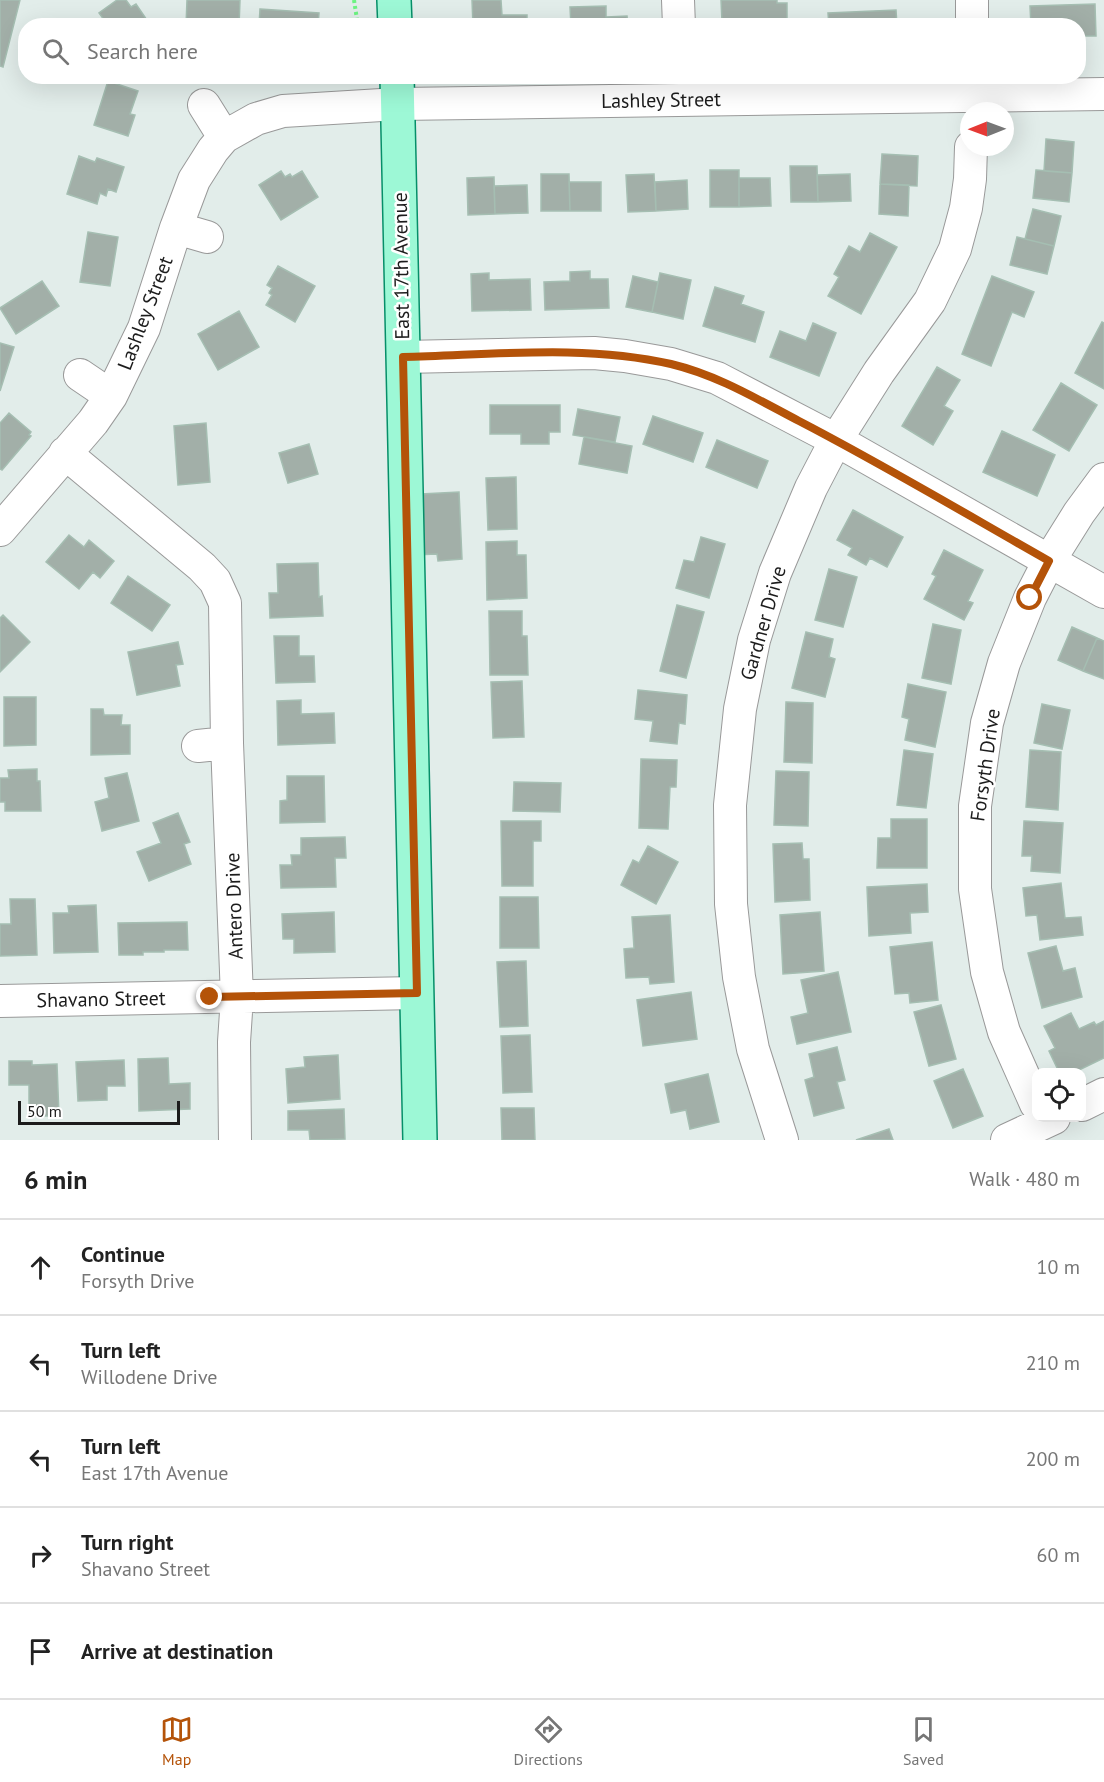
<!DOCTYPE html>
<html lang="en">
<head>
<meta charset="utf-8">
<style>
  :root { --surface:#fff; --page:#f6f6f6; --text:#222; --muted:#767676; --line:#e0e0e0; --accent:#b45309 }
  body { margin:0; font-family:"PT Sans",sans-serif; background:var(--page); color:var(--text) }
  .controls { position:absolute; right:18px; bottom:18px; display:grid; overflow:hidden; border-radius:12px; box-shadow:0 6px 24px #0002 }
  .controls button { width:54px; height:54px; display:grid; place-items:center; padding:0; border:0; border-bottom:2px solid var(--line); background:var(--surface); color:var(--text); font:30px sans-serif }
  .compass { position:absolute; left:960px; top:102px; width:54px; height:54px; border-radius:50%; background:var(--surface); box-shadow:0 6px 24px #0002; rotate:269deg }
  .scale { position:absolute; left:18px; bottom:15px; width:162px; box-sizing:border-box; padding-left:6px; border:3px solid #1c1c1c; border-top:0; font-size:16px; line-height:21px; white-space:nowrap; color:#1c1c1c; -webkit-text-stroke:4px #fff; paint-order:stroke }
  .stop { position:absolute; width:18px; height:18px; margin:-14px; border:4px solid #b45309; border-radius:50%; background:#fff }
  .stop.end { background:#b45309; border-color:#fff; box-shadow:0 2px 6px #0008 }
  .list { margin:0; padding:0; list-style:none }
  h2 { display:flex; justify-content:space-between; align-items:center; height:78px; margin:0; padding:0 24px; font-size:26px }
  h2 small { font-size:20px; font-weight:400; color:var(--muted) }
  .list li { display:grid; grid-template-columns:39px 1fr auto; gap:18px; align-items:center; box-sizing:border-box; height:96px; padding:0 24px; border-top:2px solid var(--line) }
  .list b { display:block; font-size:22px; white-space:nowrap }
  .list p { margin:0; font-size:20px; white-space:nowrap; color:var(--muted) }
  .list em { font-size:20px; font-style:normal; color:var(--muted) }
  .icon { flex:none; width:33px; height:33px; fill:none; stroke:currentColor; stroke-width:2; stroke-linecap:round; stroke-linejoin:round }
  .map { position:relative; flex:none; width:1104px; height:1140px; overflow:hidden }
  .search { position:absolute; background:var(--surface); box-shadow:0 6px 24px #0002; left:18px; right:18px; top:18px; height:66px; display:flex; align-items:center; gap:15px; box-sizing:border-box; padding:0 21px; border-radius:24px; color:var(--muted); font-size:22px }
  .sheet { height:558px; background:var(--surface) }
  nav { display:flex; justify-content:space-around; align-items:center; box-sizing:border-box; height:84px; border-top:2px solid var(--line); background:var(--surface); font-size:16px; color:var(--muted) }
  nav a { display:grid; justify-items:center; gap:3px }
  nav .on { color:var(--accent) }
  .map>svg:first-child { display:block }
  .building { fill:#a2afa8; stroke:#a5beb2; stroke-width:1.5 }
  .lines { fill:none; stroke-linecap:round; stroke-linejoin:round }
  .minor-casing { stroke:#999; stroke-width:34 }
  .major-casing { stroke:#068f69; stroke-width:36 }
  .path { stroke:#6df482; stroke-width:4; stroke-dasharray:3 3; stroke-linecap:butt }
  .minor { stroke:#fff; stroke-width:32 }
  .major { stroke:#9df8d6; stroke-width:33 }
  .route { stroke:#b45309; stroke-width:8 }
  .labels { text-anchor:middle; stroke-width:5; stroke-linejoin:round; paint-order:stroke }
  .street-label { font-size:20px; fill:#1c1c1c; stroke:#fff }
</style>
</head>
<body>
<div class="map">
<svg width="1104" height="1140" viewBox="0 0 1104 1140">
  <rect width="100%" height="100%" fill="#e2edea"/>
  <path class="building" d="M0 0H20L3 67 0 66Z
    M117 0H126L131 7 136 4 151 26H104L107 24 99 13Z
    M187 0H240L239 26H186Z
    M472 0H501L502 15H527V26H473Z
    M721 0H777V3H787V26H745V21L722 22Z
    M1095 4 1096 36H1078V26H1031L1030 6Z
    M606 6V17L627 16 628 26H571L570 7Z
    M260 9 319 13 318 26H259Z
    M896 10 897 26H829L828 13Z
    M108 81 138 91 130 114 135 115 128 136 94 125Z
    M1046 139 1074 142 1072 173 1044 171Z
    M882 154 918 156 917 186 880 184Z
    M79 156 95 162 97 158 124 167 116 192 108 189 106 196 100 193 97 204 67 194Z
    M790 166H817L818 202H791Z
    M710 170H739V207H710Z
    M1036 170 1072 173 1069 202 1033 198Z
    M281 171 285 177 290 174 292 177 302 171 318 197 281 220 259 185Z
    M541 174H569L570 211H541Z
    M654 174 656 211 628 212 626 175Z
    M850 174 851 201 818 202 817 175Z
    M494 177 495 214 468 215 467 178Z
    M739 178H770L771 206 739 207Z
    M687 180 688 209 656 211 655 182Z
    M569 182H601V211H570Z
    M880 184 909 185 908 216 879 214Z
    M527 185 528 213 495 214 494 186Z
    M1033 209 1061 216 1054 246 1025 239Z
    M88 232 118 237 110 286 80 282Z
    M870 233 897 247 861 314 828 296 839 277 834 274 849 246 860 252Z
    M1017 237 1054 246 1047 274 1010 265Z
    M278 266 315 286 295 322 266 305 272 295 269 293 272 288 267 285Z
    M590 271V279H608L609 308 545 310 544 282 570 281V272Z
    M489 273V280L530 279 531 310 472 311 471 274Z
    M660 273 691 280 683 319 652 312Z
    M633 276 658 282 652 312 626 307Z
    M992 276 1034 292 1024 317 1012 312 991 366 962 354Z
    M42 281 59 306 16 334 0 308Z
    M715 287 744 296 741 304 764 312 755 342 703 326Z
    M239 311 259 347 218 370 198 334Z
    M1102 322 1104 323V389L1075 373Z
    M813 323 836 333 819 376 770 357 780 331 806 341Z
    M0 343 14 347 0 391Z
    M937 367 960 380 944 406 953 411 933 445 902 426Z
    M1061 383 1097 405 1069 451 1033 430Z
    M490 405H560V432H549V444H521V434H490Z
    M578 409 620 417 615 442 573 435Z
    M9 413 31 432 29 435 31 436 2 470 0 469V423Z
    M653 416 703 433 693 462 643 444Z
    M206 423 210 482 178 485 174 426Z
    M1002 431 1055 455 1037 496 983 472Z
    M584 437 632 446 627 473 579 464Z
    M717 440 768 461 757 488 706 467Z
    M309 444 318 474 288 483 279 453Z
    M516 477 517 529 488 530 486 478Z
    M459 492 462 559 438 561 437 554 414 555 421 494Z
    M853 510 903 537 887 567 870 558 866 565 848 555 852 548 837 540Z
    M69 535 84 547 89 540 114 561 100 578 93 572 79 589 46 562Z
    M701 537 725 544 709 598 676 588 684 560 694 562Z
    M517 541V555H526L527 598 487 600 486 542Z
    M944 550 983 570 968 601 973 603 964 620 924 599 936 576 932 574Z
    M318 563 319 597 322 596 323 616 270 618 269 593H278L277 564Z
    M829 569 857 577 843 627 815 620Z
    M128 576 170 605 152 631 111 603Z
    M677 605 704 612 686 678 660 671Z
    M489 611H522V636H527L528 675H490Z
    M3 615 30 642 0 672V618Z
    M933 624 961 630 951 684 922 678Z
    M1072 627 1097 638 1083 671 1058 660Z
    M806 632 833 639 829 657 835 659 825 697 792 688Z
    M274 636H299V656H314L315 682 276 683Z
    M1097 638 1104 641V679L1083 671Z
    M178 642 183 664 176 665 180 686 137 695 128 652Z
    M522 681 524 737 493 738 491 682Z
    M908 684 946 692 935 747 905 740 909 719 902 717Z
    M638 690 687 695 685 724 679 723 677 744 650 741 653 721 635 719Z
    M4 697H36V745L4 746Z
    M301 700V714L334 713 335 743 278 745 277 701Z
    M786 702 813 703 812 763 784 762Z
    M1042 704 1070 710 1062 749 1034 743Z
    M91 709H103L104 715H122L121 725H130V754L91 755Z
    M904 750 933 754 926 808 897 805Z
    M1030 750 1061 752 1058 810 1026 807Z
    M641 759 677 760 676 787H670L668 829 639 828Z
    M37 769V781H40L41 811H5V802H0V778H9L8 770Z
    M776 771 809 772 808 826 774 825Z
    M127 773 139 821 102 831 95 802 109 798 105 778Z
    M287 776H324L325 822 280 823V801L287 800Z
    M514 782 561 783 560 812 513 811Z
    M178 813 190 842 184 844 191 864 149 881 137 852 161 843 153 823Z
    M891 819H927V868H877L878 838H891Z
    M501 821H541V841H533V886H502Z
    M1024 821 1063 823 1060 873 1031 871 1032 856H1022Z
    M345 837 346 858H335L336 887 281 888 280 865H292L291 855H301V838Z
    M802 843 803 859H809L810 900 775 902 773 844Z
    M648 846 678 862 656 904 621 885 633 860 639 863Z
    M1061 883 1065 918 1081 917 1083 935 1040 940 1037 915 1026 916 1023 888Z
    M927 884 928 912 910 913 911 933 869 936 867 887Z
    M500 897H538L539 948H500Z
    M10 899H35L37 955 0 956V924H11Z
    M96 905 98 952 54 953 53 913H69L68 906Z
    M334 912 335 952 294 953V939H283L282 914Z
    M820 912 824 971 783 974 780 915Z
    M670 915 674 982 650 984 649 977 626 978 624 949 634 948 632 917Z
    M187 922 188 950H164V952H143V955H119L118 923Z
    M932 942 938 1000 910 1003 909 993 895 994 890 947Z
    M1056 946 1063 971 1075 968 1082 997 1042 1008 1028 953Z
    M526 961 528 1026 500 1027 497 962Z
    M838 972 851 1032 797 1044 791 1017 808 1013 801 980Z
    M691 992 697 1039 643 1046 637 1000Z
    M941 1005 956 1059 929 1066 914 1012Z
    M1071 1013 1079 1029 1094 1022 1096 1025 1104 1021V1058L1075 1072H1059L1049 1051 1055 1048 1044 1026Z
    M530 1035 532 1092 503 1093 501 1036Z
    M837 1047 845 1080 837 1082 844 1108 814 1116 805 1080 814 1077 809 1054Z
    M338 1055 340 1099 288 1103 286 1069 305 1067 304 1057Z
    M168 1058 169 1084 190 1083V1109L139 1111 138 1059Z
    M124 1060 125 1086H107V1100L78 1101 76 1062Z
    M9 1061H32V1065L57 1064 59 1116H29V1085H9Z
    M963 1069 983 1116 953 1128 934 1081Z
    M708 1074 719 1122 690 1129 686 1110 671 1113 665 1084Z
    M501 1108H534L535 1140H502Z
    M344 1109 345 1139 310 1140 309 1130H288V1111Z
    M889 1129 893 1140H856Z"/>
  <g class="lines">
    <g class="minor-casing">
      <path id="minor" d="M678 0 679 26
        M972 0V26
        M204 105 224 137
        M176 228 207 237
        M403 357 594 353 625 356 671 364 717 378 836 440 1104 592
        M80 375 111 396
        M65 453 202 567 215 581 225 603 227 743 237 997 234 1042 235 1140
        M0 530 93 422 111 396 144 328 176 228 194 180 213 150 224 137 256 119 283 111 398 104 1104 94
        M198 746 227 743
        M0 1001 417 993
        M1036 1104 1004 1032 987 972 975 889V806L987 723 1004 663 1030 598 1049 561 1079 513 1104 479
        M1082 1105 1104 1094
        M782 1140 753 1049 739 977 731 904 730 805 740 709 754 640 775 573 811 488 836 440 879 372 930 301 955 249 966 208 970 179 971 147
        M1007 1140 1054 1118"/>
    </g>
    <g class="major-casing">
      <path id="major" d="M394 0 395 26
        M397 76 420 1140"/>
    </g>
    <path class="path" d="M354 0 358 26"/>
    <use href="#minor" class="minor"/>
    <use href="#major" class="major"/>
  </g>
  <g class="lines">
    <path class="route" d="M210 997 417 993 403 357C491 355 584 344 671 364 717 375 757 399 799 421 884 465 966 514 1049 561L1030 598"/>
  </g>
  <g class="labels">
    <g class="street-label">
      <text transform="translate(661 100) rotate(-1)" y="7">Lashley Street</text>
      <text transform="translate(401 266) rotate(-91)" y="7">East 17th Avenue</text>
      <text transform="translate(145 313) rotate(-69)" y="7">Lashley Street</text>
      <text transform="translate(763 623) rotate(-74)" y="7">Gardner Drive</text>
      <text transform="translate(985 765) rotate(-82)" y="7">Forsyth Drive</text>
      <text transform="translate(234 906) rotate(-92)" y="7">Antero Drive</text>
      <text transform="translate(101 999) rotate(-1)" y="7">Shavano Street</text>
    </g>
  </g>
</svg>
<div class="controls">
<button><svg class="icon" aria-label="locate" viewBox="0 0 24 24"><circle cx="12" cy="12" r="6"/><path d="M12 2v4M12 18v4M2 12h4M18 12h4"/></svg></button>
</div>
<svg class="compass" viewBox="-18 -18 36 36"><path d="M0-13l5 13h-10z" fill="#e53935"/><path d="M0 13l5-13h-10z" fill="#767676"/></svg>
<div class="scale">50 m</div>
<div class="stop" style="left:1030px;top:598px"></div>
<div class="stop end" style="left:210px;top:997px"></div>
<div class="search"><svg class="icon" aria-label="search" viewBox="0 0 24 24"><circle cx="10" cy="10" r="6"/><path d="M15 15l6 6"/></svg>Search here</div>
</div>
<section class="sheet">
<h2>6 min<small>Walk · 480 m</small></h2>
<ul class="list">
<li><svg class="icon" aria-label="ahead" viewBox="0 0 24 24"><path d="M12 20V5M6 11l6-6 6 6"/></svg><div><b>Continue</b><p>Forsyth Drive</p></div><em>10 m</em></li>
<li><svg class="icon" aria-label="left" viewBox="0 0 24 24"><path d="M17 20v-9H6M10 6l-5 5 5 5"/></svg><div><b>Turn left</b><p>Willodene Drive</p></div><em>210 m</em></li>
<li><svg class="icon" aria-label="left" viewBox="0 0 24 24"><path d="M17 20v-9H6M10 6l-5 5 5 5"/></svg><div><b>Turn left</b><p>East 17th Avenue</p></div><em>200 m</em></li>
<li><svg class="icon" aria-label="right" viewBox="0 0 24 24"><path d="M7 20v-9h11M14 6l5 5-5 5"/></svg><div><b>Turn right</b><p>Shavano Street</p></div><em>60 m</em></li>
<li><svg class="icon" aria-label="arrive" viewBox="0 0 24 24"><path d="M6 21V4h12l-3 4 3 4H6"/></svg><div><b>Arrive at destination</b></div></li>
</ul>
</section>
<nav>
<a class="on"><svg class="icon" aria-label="map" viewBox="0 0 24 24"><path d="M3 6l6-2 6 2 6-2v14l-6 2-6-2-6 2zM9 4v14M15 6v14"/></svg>Map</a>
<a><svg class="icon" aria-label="directions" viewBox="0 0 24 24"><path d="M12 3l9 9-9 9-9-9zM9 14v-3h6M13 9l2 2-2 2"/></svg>Directions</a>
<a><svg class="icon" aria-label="saved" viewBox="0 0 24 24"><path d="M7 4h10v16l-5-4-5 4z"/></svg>Saved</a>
</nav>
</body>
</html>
